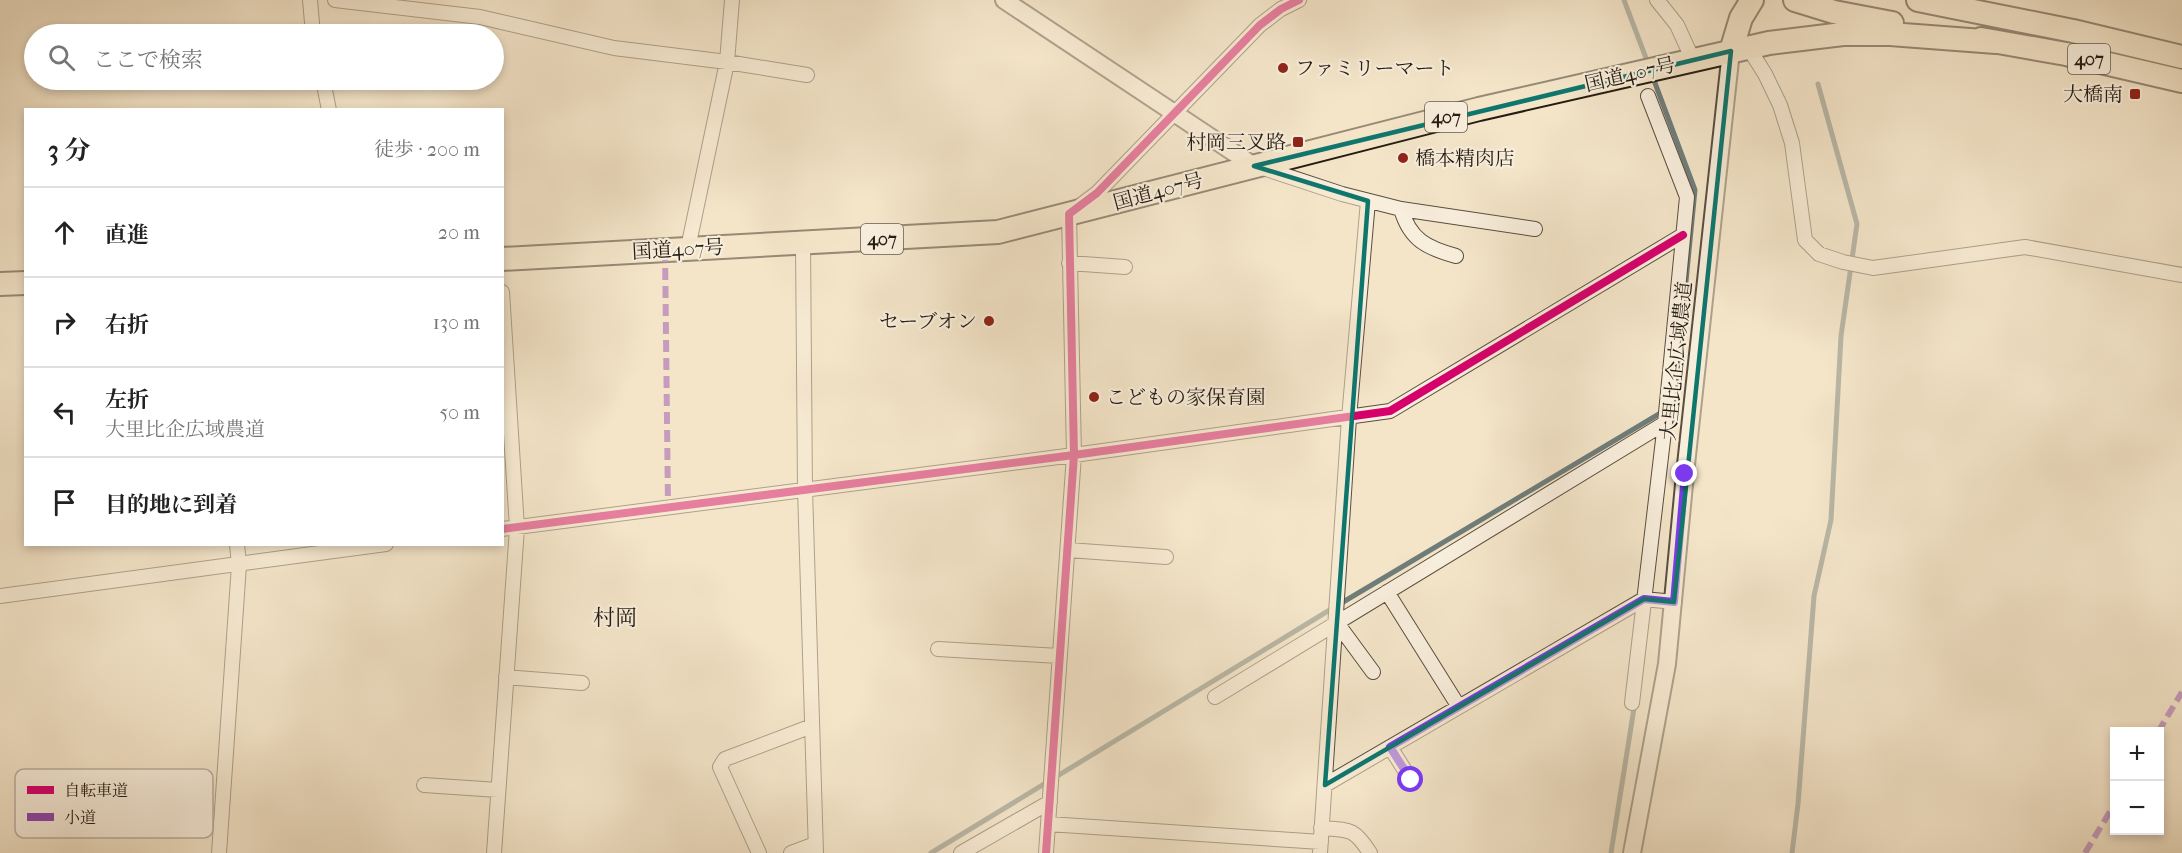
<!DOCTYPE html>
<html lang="ja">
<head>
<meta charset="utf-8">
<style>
  :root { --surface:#fff; --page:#f2f2f2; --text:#222; --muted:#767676; --line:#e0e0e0 }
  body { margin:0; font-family:"IM FELL French Canon","Noto Serif JP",serif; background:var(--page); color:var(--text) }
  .controls { position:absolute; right:18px; bottom:18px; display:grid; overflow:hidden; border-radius:0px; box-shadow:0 3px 9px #0003 }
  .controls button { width:54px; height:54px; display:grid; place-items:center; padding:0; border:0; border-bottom:2px solid var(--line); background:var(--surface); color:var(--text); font:30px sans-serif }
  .stop { position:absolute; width:18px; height:18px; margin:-14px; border:4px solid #7c3aed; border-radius:50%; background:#fff }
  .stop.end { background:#7c3aed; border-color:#fff; box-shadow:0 2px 6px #0008 }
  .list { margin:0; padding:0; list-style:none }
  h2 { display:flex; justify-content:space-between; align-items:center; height:78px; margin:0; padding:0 24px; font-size:26px }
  h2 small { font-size:20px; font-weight:400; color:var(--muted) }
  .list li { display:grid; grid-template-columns:39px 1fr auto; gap:18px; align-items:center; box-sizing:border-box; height:90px; padding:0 24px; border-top:2px solid var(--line) }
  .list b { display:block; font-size:22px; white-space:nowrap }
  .list p { margin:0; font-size:20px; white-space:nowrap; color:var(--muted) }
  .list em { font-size:20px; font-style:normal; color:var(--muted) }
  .icon { flex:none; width:33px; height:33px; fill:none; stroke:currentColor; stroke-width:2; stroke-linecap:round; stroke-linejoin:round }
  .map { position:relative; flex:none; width:2182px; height:853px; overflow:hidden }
  .search { position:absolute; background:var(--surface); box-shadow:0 3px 9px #0003; left:24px; top:24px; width:480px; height:66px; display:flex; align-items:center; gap:15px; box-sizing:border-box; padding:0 21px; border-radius:33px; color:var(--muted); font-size:22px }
  .panel { position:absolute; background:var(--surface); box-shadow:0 3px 9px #0003; left:24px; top:108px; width:480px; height:438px; border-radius:0px }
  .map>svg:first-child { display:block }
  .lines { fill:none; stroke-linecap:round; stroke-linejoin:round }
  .stream { stroke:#6f7d7a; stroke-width:5 }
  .minor-casing { stroke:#594e40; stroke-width:16 }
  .tertiary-casing { stroke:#594e40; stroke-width:20 }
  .trunk-casing { stroke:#251c12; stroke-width:26 }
  .minor { stroke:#f8eedc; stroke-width:14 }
  .tertiary { stroke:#f8eedc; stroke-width:16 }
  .trunk { stroke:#f4e5c9; stroke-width:22 }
  .quiet { stroke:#8e44ad; stroke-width:6; stroke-dasharray:12 6; stroke-linecap:butt }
  .cycleway-casing { stroke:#f8eedc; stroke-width:11 }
  .cycleway { stroke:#d6006c; stroke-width:8 }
  .route { stroke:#7c3aed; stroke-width:8 }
  .marked { fill:none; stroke:#0f766e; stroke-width:4.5; stroke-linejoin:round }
  .poi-dot { fill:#8f2418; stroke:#f8eedc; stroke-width:2 }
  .labels { text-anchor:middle; stroke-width:4.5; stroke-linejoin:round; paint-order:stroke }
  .shield { fill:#f8eedc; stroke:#645b4f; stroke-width:1.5 }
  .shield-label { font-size:18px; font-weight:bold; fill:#251c12 }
  .poi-label { font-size:20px; fill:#251c12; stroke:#f8eedc; text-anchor:start }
  .street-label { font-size:20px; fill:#251c12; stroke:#f8eedc }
  .quarter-label { font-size:22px; fill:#251c12; stroke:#f8eedc }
  .key { fill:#f8eedc; stroke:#b9af9f; stroke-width:1.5 }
  .key-label { font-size:16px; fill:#251c12 }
</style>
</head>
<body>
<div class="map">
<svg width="2182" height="853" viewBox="0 0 2182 853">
  <rect width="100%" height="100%" fill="#f4e5c9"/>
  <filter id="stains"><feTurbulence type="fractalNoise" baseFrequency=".00333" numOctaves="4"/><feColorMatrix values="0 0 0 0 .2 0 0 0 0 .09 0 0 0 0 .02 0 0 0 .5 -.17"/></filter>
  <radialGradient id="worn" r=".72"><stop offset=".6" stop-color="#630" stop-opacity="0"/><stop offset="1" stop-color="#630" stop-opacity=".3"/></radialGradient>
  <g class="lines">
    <path class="stream" d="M1624 0 1649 66
      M1652 75 1695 190 1672 423
      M931 853 1328 611 1664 411
      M1611 853 1635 702
      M1792 853 1798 804 1814 596 1831 520 1841 336 1857 224 1818 84"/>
    <g class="minor-casing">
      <path id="minor" d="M310 0 313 34
        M335 0 480 17 614 48 727 62 807 75
        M1657 0 1677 25 1693 60
        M1748 47 1765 74 1780 105 1792 143 1805 240 1819 254 1843 262 1873 268 2025 247 2182 275
        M323 80 329 110
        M1260 167 1342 194 1401 209 1535 229
        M1401 209C1410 240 1427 248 1456 256
        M803 244 805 489 816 853
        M688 248 727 62 732 0
        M1069 263 1125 267
        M502 529 1074 455 1390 411 1683 235
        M1068 550 1166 557
        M1387 592 1459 707
        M0 596 386 544
        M1337 623 1373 672
        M938 649 1059 656
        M506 677 582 683
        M1215 697 1665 423
        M1632 703 1665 423 1687 197 1648 96
        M1390 747 1411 780
        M424 785 498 790
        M1325 785 1644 599 1674 602
        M1048 824 1321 842
        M1321 828C1350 830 1354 828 1370 853
        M219 853 239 565 237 544
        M494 853 517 528 502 292
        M759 853 720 767 725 759 812 726
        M791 853 815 844
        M961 853 1050 802
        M1046 853 1074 455 1069 214 1097 193 1260 25 1281 9 1299 0
        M1320 853 1349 418 1368 201"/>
    </g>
    <g class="tertiary-casing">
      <path id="tertiary" d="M1004 0 1254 166
        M1632 853 1667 664 1685 474 1731 51"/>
    </g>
    <g class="trunk-casing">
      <path id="trunk" d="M1795 0 1834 12 1892 23
        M1918 0 2073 31 2182 57
        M1981 39 2066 54 2182 81
        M1731 51 1741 18 1752 0
        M502 259 998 232 1479 109 1769 43 1843 34H1890L1996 42
        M0 284 26 283"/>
    </g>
    <use href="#minor" class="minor"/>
    <use href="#tertiary" class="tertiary"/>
    <use href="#trunk" class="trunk"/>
    <path class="quiet" d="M665 250 668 507
      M2158 732 2182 692
      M2085 853 2114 805"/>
    <g class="cycleway-casing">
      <path id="cycleway" d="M502 529 1074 455 1390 411 1683 235
        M1046 853 1074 455 1069 214 1097 193 1260 25 1281 9 1299 0"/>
    </g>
    <use href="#cycleway" class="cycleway"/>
  </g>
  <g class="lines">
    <path class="route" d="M1411 780 1390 747 1644 599 1674 602 1685 474"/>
  </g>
  <path d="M0 0H2182V853H0ZM1731 51 1674 602 1644 599 1325 785 1368 201 1254 166Z" fill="#f4e5c9" fill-opacity=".55" fill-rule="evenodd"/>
  <path class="marked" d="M1731 51 1674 602 1644 599 1325 785 1368 201 1254 166Z"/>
  <g class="poi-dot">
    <circle cx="1283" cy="68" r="6"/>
    <rect x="2129" y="88" width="12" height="12" rx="3"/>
    <rect x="1292" y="136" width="12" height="12" rx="3"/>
    <circle cx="1403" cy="158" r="6"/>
    <circle cx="989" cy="321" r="6"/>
    <circle cx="1094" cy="397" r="6"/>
  </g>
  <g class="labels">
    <g class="shield">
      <rect x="2068" y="44" width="42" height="30" rx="4.5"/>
      <rect x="1425" y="102" width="42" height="30" rx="4.5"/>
      <rect x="861" y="224" width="42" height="30" rx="4.5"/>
    </g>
    <g class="shield-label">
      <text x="2089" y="65">407</text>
      <text x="1446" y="123">407</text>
      <text x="882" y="245">407</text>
    </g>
    <g class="poi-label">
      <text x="1295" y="75">ファミリーマート</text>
      <text x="2123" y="101" text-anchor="end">大橋南</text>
      <text x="1286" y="149" text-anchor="end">村岡三叉路</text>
      <text x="1415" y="165">橋本精肉店</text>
      <text x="977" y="328" text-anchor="end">セーブオン</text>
      <text x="1106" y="404">こどもの家保育園</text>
    </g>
    <g class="street-label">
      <text transform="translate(1630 74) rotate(-13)" y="7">国道407号</text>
      <text transform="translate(1158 191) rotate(-15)" y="7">国道407号</text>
      <text transform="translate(678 249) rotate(-3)" y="7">国道407号</text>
      <text transform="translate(1676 361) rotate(-84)" y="7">大里比企広域農道</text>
    </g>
    <g class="quarter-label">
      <text x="615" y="625">村岡</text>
    </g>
  </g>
  <rect x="15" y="769" width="198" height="69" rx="9" class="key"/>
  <rect x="27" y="786" width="27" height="8" fill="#d6006c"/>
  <rect x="27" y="813" width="27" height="8" fill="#8e44ad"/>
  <g class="key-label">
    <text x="64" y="796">自転車道</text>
    <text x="64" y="823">小道</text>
  </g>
  <rect width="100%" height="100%" filter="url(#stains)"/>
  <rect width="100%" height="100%" fill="url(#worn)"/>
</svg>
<div class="controls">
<button>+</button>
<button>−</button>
</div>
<div class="stop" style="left:1411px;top:780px"></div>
<div class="stop end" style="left:1685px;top:474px"></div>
<div class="search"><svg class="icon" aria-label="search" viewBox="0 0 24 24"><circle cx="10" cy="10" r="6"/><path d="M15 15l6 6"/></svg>ここで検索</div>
<section class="panel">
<h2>3 分<small>徒歩 · 200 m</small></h2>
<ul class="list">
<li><svg class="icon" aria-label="ahead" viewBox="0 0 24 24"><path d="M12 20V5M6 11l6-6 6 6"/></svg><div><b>直進</b></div><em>20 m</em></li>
<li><svg class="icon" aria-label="right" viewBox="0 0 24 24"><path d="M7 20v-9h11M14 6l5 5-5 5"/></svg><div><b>右折</b></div><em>130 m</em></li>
<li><svg class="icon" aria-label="left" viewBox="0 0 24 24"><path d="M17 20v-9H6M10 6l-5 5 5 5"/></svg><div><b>左折</b><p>大里比企広域農道</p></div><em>50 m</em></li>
<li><svg class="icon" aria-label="arrive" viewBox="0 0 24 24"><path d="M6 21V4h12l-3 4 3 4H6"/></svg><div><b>目的地に到着</b></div></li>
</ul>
</section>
</div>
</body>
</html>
